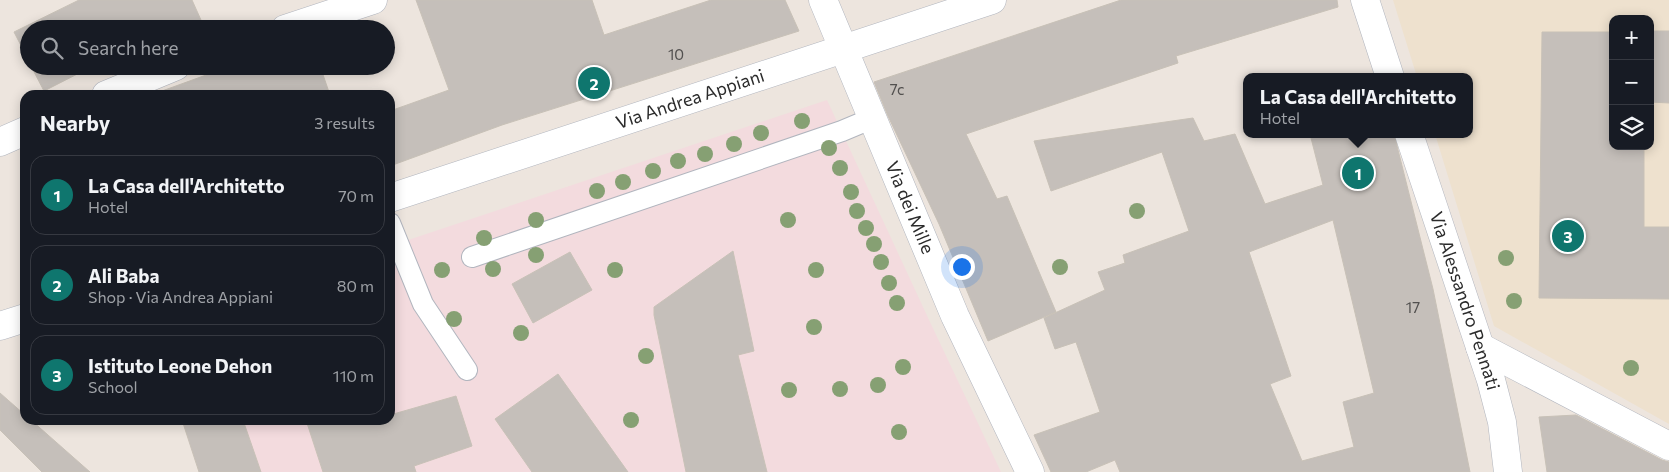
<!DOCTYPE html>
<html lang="en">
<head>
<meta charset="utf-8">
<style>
  :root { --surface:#171b24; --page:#20242c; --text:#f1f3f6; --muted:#9ea1a6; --line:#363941; --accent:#0f766e }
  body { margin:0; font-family:Commissioner,sans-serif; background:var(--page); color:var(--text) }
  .controls { position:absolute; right:15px; top:15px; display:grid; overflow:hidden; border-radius:10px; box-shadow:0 2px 12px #0003 }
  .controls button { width:45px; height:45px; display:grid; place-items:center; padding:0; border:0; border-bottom:1px solid var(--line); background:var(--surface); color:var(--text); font:25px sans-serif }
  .you { position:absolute; left:961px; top:266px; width:18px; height:18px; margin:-12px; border:4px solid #fff; border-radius:50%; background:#1a73e8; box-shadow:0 0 0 8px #1a73e833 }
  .badge { display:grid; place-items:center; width:32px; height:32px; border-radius:50%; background:var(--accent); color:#fff; font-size:16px; font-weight:700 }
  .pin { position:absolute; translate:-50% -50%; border:2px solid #fff; box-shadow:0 1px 5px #0006 }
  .popup { position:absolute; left:1243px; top:73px; width:230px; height:65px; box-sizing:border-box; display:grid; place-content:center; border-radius:10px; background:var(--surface); filter:drop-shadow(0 1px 4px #0005); font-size:16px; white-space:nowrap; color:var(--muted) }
  .popup b { font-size:19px; color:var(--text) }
  .popup::after { content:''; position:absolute; left:50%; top:100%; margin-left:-10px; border:10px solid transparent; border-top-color:var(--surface) }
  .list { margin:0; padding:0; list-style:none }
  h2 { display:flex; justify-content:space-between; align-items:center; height:65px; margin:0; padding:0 20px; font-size:21px }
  h2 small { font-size:16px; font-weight:400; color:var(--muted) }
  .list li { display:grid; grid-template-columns:32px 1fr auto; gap:15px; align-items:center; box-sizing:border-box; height:80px; margin:0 10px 10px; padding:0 10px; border:1px solid var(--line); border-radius:15px }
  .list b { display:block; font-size:19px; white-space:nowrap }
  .list p { margin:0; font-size:16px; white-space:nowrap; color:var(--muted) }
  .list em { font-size:16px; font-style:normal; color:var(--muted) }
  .icon { flex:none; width:28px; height:28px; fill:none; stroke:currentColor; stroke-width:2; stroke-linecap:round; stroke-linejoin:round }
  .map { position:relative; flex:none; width:1669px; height:472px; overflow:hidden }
  .search { position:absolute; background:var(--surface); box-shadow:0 2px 12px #0003; left:20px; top:20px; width:375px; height:55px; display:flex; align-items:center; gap:12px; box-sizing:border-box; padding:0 18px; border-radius:28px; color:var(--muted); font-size:19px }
  .panel { position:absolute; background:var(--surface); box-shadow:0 2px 12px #0003; left:20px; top:90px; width:375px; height:335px; border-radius:15px }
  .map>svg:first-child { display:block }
  .education { fill:#eee1ce; fill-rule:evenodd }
  .medical { fill:#f3dbde }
  .building { fill:#c5bfba; stroke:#c8c1b7; fill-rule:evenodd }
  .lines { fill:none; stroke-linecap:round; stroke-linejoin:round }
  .service-casing { stroke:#b1b5be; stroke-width:22 }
  .pedestrian-casing { stroke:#b1b5be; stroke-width:29 }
  .minor-casing { stroke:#b1b5be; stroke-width:29 }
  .tertiary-casing { stroke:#b1b5be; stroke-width:29 }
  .service { stroke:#fff; stroke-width:20 }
  .pedestrian { stroke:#fff; stroke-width:28 }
  .minor { stroke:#fff; stroke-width:28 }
  .tertiary { stroke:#fff; stroke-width:28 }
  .tree { fill:#86a073 }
  .labels { text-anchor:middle; stroke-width:4; stroke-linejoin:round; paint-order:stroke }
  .number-label { font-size:15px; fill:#52504f }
  .street-label { font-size:18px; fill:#2b2b2b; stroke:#fff }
</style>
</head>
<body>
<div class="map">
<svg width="1669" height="472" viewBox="0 0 1669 472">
  <rect width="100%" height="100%" fill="#ede5de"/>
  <path class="education" d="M1393 0H1669V424L1494 326 1435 134H1469V77H1417ZM1613 19H1650V146H1613Z"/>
  <path class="medical" d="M827 100 930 322 1001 472H199L182 420H390V246Z"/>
  <path class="building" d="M79 0H192L205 29H29V61L14 32Z
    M416 0H592L604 35 711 0H785L799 31 502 125 390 166V111L449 90Z
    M1121 0H1337L1338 7 1176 56 1178 63 966 134 997 199 1007 196 1056 312 988 341 939 224 888 116 874 82Z
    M1650 31H1669V103L1650 102Z
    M1542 32H1613V146H1644V227H1669V299L1539 298Z
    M31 66H93L44 91Z
    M231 66H320L330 95H162V91Z
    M1193 118 1204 141 1235 134 1265 204 1323 185 1310 134H1394L1433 289 1470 472H1120L1115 460 1086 472H1051L1034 435 1100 412 1076 342 1055 349 1044 318 1105 290 1098 272 1125 263 1123 255 1189 231 1162 152 1051 191 1034 141ZM1333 220 1374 393 1343 402 1354 447 1302 461 1270 384 1291 376 1249 252Z
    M733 251 754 351 738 355 767 472H686L654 315V307Z
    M570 252 592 290 533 323 512 284Z
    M558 374 628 472H532L495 419Z
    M0 393 25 415V420H31L90 472H42L0 430Z
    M456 396 472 446 414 466 416 472H323L306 420H390V415Z
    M1576 415 1662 460 1669 462V472H1547L1539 417Z
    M182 420H243L261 472H199Z"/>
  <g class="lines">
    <g class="service-casing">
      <path id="service" d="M390 223 423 304 467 370
        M472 257 842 131 873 118"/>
    </g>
    <g class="pedestrian-casing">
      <path id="pedestrian" d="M1480 347 1669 446"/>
    </g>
    <g class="minor-casing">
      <g id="minor">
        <path id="s1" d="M823 0 955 316 1030 472"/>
        <path d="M1365 0 1390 77"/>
        <path d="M285 29 373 0"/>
        <path d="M106 95 176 66"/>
        <path id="s2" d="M1409 134 1491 380 1502 422 1508 472"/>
        <path d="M0 142 25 131"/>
      </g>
    </g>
    <g class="tertiary-casing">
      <g id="tertiary">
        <path id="s3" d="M390 198 992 0"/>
        <path d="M0 326 25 318"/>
      </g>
    </g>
    <use href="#service" class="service"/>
    <use href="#pedestrian" class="pedestrian"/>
    <use href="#minor" class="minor"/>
    <use href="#tertiary" class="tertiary"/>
  </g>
  <g class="tree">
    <circle cx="802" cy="121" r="8"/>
    <circle cx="761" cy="133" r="8"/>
    <circle cx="734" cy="144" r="8"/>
    <circle cx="829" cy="148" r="8"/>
    <circle cx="705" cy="154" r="8"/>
    <circle cx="678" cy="161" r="8"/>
    <circle cx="840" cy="168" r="8"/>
    <circle cx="653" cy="171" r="8"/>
    <circle cx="623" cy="182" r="8"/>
    <circle cx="597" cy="191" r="8"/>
    <circle cx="851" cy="192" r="8"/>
    <circle cx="857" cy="211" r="8"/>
    <circle cx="1137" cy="211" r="8"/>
    <circle cx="536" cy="220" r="8"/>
    <circle cx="788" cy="220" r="8"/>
    <circle cx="866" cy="228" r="8"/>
    <circle cx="484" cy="238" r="8"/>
    <circle cx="874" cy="244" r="8"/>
    <circle cx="536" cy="255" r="8"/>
    <circle cx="1506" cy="258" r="8"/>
    <circle cx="881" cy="262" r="8"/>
    <circle cx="1060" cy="267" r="8"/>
    <circle cx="493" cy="269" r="8"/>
    <circle cx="442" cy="270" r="8"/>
    <circle cx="615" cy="270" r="8"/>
    <circle cx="816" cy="270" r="8"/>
    <circle cx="889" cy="283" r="8"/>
    <circle cx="1514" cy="301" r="8"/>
    <circle cx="897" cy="303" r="8"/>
    <circle cx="454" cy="319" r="8"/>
    <circle cx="814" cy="327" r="8"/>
    <circle cx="521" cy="333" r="8"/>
    <circle cx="646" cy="356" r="8"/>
    <circle cx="903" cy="367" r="8"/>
    <circle cx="1631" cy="368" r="8"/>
    <circle cx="878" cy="385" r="8"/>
    <circle cx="840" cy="389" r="8"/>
    <circle cx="789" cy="390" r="8"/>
    <circle cx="631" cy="420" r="8"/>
    <circle cx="899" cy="432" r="8"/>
  </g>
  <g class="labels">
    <g class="number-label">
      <text x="676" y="60">10</text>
      <text x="897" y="95">7c</text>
      <text x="1413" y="313">17</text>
    </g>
    <g class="street-label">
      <text dy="6" stroke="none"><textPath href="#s3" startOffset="316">Via Andrea Appiani</textPath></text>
      <text dy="6" stroke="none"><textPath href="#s1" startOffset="225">Via dei Mille</textPath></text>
      <text dy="6" stroke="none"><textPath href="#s2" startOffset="176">Via Alessandro Pennati</textPath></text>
    </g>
  </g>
</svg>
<div class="controls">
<button>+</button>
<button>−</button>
<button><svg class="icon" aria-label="layers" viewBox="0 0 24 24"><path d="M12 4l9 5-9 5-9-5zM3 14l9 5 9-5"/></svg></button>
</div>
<div class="you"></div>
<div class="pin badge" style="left:1358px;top:173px">1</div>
<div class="popup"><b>La Casa dell'Architetto</b>Hotel</div>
<div class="pin badge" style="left:594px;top:83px">2</div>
<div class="pin badge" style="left:1568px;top:236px">3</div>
<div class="search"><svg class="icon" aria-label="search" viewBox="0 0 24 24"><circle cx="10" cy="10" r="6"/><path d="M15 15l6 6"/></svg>Search here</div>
<section class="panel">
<h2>Nearby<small>3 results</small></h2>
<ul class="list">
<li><span class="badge">1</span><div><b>La Casa dell'Architetto</b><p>Hotel</p></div><em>70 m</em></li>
<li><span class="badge">2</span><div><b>Ali Baba</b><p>Shop · Via Andrea Appiani</p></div><em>80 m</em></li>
<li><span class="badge">3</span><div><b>Istituto Leone Dehon</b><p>School</p></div><em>110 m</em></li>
</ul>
</section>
</div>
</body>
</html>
